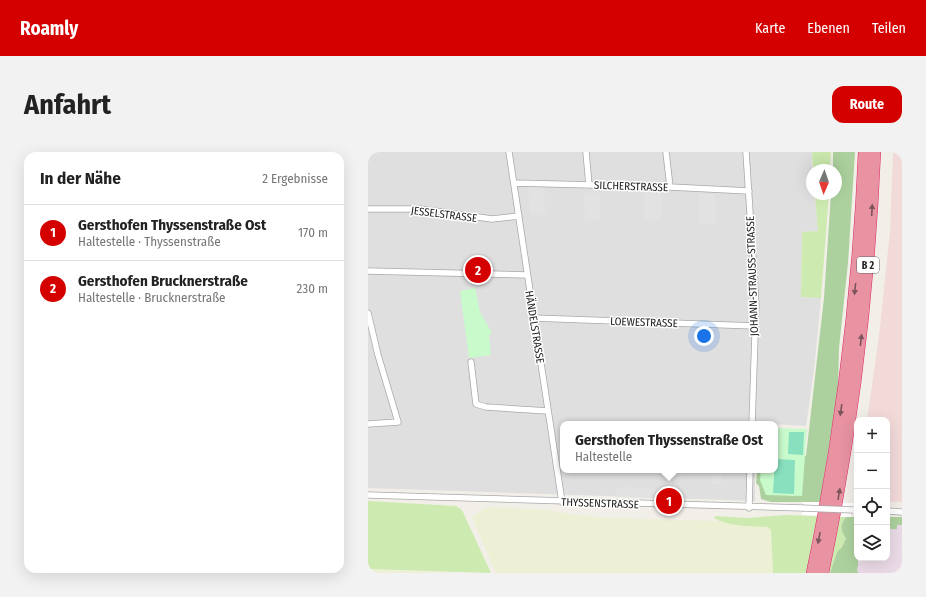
<!DOCTYPE html>
<html lang="de">
<head>
<meta charset="utf-8">
<style>
  :root { --surface:#fff; --page:#f2f2f2; --text:#222; --muted:#767676; --line:#e0e0e0; --accent:#d40000 }
  body { margin:0; font-family:"Fira Sans Condensed",sans-serif; background:var(--page); color:var(--text) }
  .controls { position:absolute; right:12px; bottom:12px; display:grid; overflow:hidden; border-radius:8px; box-shadow:0 4px 16px #0002 }
  .controls button { width:36px; height:36px; display:grid; place-items:center; padding:0; border:0; border-bottom:1px solid var(--line); background:var(--surface); color:var(--text); font:20px sans-serif }
  .compass { position:absolute; left:438px; top:12px; width:36px; height:36px; border-radius:50%; background:var(--surface); box-shadow:0 4px 16px #0002; rotate:182deg }
  .you { position:absolute; left:336px; top:184px; width:14px; height:14px; margin:-10px; border:3px solid #fff; border-radius:50%; background:#1a73e8; box-shadow:0 0 0 6px #1a73e833 }
  .badge { display:grid; place-items:center; width:26px; height:26px; border-radius:50%; background:var(--accent); color:#fff; font-size:13px; font-weight:700 }
  .pin { position:absolute; translate:-50% -50%; border:2px solid #fff; box-shadow:0 1px 4px #0006 }
  .popup { position:absolute; left:192px; top:269px; width:218px; height:52px; box-sizing:border-box; display:grid; place-content:center; border-radius:8px; background:var(--surface); filter:drop-shadow(0 1px 3px #0005); font-size:13px; white-space:nowrap; color:var(--muted) }
  .popup b { font-size:15px; color:var(--text) }
  .popup::after { content:''; position:absolute; left:50%; top:100%; margin-left:-8px; border:8px solid transparent; border-top-color:var(--surface) }
  .list { margin:0; padding:0; list-style:none }
  h2 { display:flex; justify-content:space-between; align-items:center; height:52px; margin:0; padding:0 16px; font-size:17px }
  h2 small { font-size:13px; font-weight:400; color:var(--muted) }
  .list li { display:grid; grid-template-columns:26px 1fr auto; gap:12px; align-items:center; box-sizing:border-box; height:56px; padding:0 16px; border-top:1px solid var(--line) }
  .list b { display:block; font-size:15px; white-space:nowrap }
  .list p { margin:0; font-size:13px; white-space:nowrap; color:var(--muted) }
  .list em { font-size:13px; font-style:normal; color:var(--muted) }
  .icon { flex:none; width:22px; height:22px; fill:none; stroke:currentColor; stroke-width:2; stroke-linecap:round; stroke-linejoin:round }
  .map { position:relative; flex:none; width:534px; height:421px; overflow:hidden; border-radius:12px }
  header { display:flex; align-items:center; gap:24px; box-sizing:border-box; height:56px; padding:0 20px; background:var(--accent); color:#fff }
  header strong { font-size:19px }
  nav { display:flex; gap:22px; margin-inline-start:auto; font-size:14px }
  .intro { display:flex; align-items:center; justify-content:space-between; box-sizing:border-box; height:96px; padding:0 24px }
  h1 { margin:0; font-size:28px }
  .button { padding:10px 18px; border-radius:12px; background:var(--accent); color:#fff; font-size:14px; font-weight:700 }
  main { display:flex; gap:24px; padding:0 24px }
  aside { flex:1; background:var(--surface); border-radius:12px; box-shadow:0 4px 16px #0002 }
  .map>svg:first-child { display:block }
  .residential { fill:#e0dfdf }
  .commercial { fill:#f2dad9 }
  .industrial { fill:#ebdbe8 }
  .farmland { fill:#eef0d5 }
  .grass { fill:#cdebb0 }
  .forest { fill:#add19e }
  .park { fill:#c8facc }
  .pitch { fill:#88e0be }
  .parking { fill:#e2e2e2 }
  .pier { fill:#fff }
  .lines { fill:none; stroke-linecap:round; stroke-linejoin:round }
  .street-casing { stroke:#a9a9a9; stroke-width:7 }
  .highway-casing { stroke:#dc2a67; stroke-width:12 }
  .street { stroke:#fff; stroke-width:5.5 }
  .highway { stroke:#e892a2; stroke-width:11 }
  .street-bridge-casing { stroke:#a9a9a9; stroke-width:7; stroke-linecap:butt }
  .street-bridge { stroke:#fff; stroke-width:5.5 }
  .oneway { fill:#7b545c }
  .labels { text-anchor:middle; stroke-width:3; stroke-linejoin:round; paint-order:stroke }
  .shield { fill:#fff; stroke:#646464; stroke-width:1 }
  .shield-label { font-size:10px; font-weight:bold; fill:#222 }
  .street-label { font-size:11px; fill:#222; stroke:#fff }
</style>
</head>
<body>
<header>
<strong>Roamly</strong>
<nav><a>Karte</a><a>Ebenen</a><a>Teilen</a></nav>
</header>
<div class="intro"><h1>Anfahrt</h1><a class="button">Route</a></div>
<main>
<aside>
<h2>In der Nähe<small>2 Ergebnisse</small></h2>
<ul class="list">
<li><span class="badge">1</span><div><b>Gersthofen Thyssenstraße Ost</b><p>Haltestelle · Thyssenstraße</p></div><em>170 m</em></li>
<li><span class="badge">2</span><div><b>Gersthofen Brucknerstraße</b><p>Haltestelle · Brucknerstraße</p></div><em>230 m</em></li>
</ul>
</aside>
<div class="map">
<svg width="534" height="421" viewBox="0 0 534 421">
  <rect width="100%" height="100%" fill="#f2efe9"/>
  <path class="residential" d="M0 0H444V42H447L450 79 434 80 433 145 453 146 446 218 438 274 387 271 195 272V318H387V349L0 336Z"/>
  <path class="commercial" d="M525 0H534V350H519V268H499L511 184 522 79Z"/>
  <path class="industrial" d="M489 366V406H519V366H534V421H477Z"/>
  <path class="farmland" d="M123 355 179 358 208 363 241 366 352 369 400 375 403 377 405 421H128L104 365 116 357Z
    M0 417 38 419 94 421H0Z"/>
  <path class="grass" d="M444 0H463L462 18H445Z
    M447 42H461L453 146 433 145 434 80 450 79Z
    M0 349 88 354 94 358 123 421 0 417Z
    M419 363 450 364 439 421H405L403 378 400 375C383 374 361 375 346 366L347 364 378 366Z
    M472 365H478C472 373 472 378 478 385L474 395 469 400 462 421H461Z"/>
  <path class="forest" d="M465 0H487L480 111 471 196 470 239 452 350H403L393 347 391 334 388 331 389 318H396L411 342 425 344 429 340 424 303 438 304 456 146 463 42H468V18H465Z
    M478 365H489L490 413 489 419 491 421H462L469 400 474 395 478 386C472 378 472 373 478 365Z
    M519 365H534V373H529V377H519Z"/>
  <path class="park" d="M107 136 112 160 124 181 121 184 123 203 101 206 92 139Z
    M407 276 439 277 434 344 398 343 392 328 393 318H407Z"/>
  <path class="pitch" d="M421 280H436L435 303 420 302Z
    M407 307 427 308 426 342 405 341Z"/>
  <path class="parking" d="M160 35 176 36 177 63H162Z
    M293 39 294 68 276 69 275 40Z
    M216 41H232V68H217Z
    M331 42H347L348 72H331Z
    M344 318H359L354 319 353 333 344 332Z
    M249 335 250 337H254L255 335 309 338 308 347 248 345Z"/>
  <path class="pier" d="M435 350H452L486 351 483 365H478L434 363Z"/>
  <g class="lines">
    <g class="street-casing">
      <path id="street" d="M141 0 194 350
        M218 0 221 33
        M298 0 302 35
        M378 0 388 153 384 272
        M146 31 302 35 381 39
        M0 57H52L124 67 151 64
        M0 119 159 123
        M0 161 10 203 30 270 0 272
        M165 166 387 174
        M103 210 108 252 118 255 180 259
        M0 343 434 356
        M381 356 382 318
        M519 359 534 360"/>
    </g>
    <g class="highway-casing">
      <path id="highway" d="M444 421C473 282 490 142 496 0
        M455 421C484 282 501 142 507 0"/>
    </g>
    <use href="#street" class="street"/>
    <use href="#highway" class="highway"/>
    <g class="street-bridge-casing">
      <path id="street-bridge" d="M434 356 485 358"/>
    </g>
    <use href="#street-bridge" class="street-bridge"/>
  </g>
  <defs><path id="oneway-solid" d="M-6-.8H1V-3.2L6.5 0L1 3.2V.8H-6Z"/></defs>
  <g class="oneway">
    <use href="#oneway-solid" transform="translate(504 58) rotate(-87)"/>
    <use href="#oneway-solid" transform="translate(487 137) rotate(96)"/>
    <use href="#oneway-solid" transform="translate(493 188) rotate(-83)"/>
    <use href="#oneway-solid" transform="translate(473 258) rotate(98)"/>
    <use href="#oneway-solid" transform="translate(471 342) rotate(-80)"/>
    <use href="#oneway-solid" transform="translate(451 386) rotate(101)"/>
  </g>
  <g class="labels">
    <rect class="shield" x="489" y="105" width="22" height="16" rx="3"/>
    <g class="shield-label">
      <text x="500" y="117">B 2</text>
    </g>
    <g class="street-label">
      <text transform="translate(263 34) rotate(2)" y="4">SILCHERSTRASSE</text>
      <text transform="translate(76 62) rotate(7)" y="4">JESSELSTRASSE</text>
      <text transform="translate(384 124) rotate(-92)" y="4">JOHANN-STRAUSS-STRASSE</text>
      <text transform="translate(276 170) rotate(2)" y="4">LOEWESTRASSE</text>
      <text transform="translate(167 175) rotate(81)" y="4">HÄNDELSTRASSE</text>
      <text transform="translate(232 351) rotate(2)" y="4">THYSSENSTRASSE</text>
    </g>
  </g>
</svg>
<div class="controls">
<button>+</button>
<button>−</button>
<button><svg class="icon" aria-label="locate" viewBox="0 0 24 24"><circle cx="12" cy="12" r="6"/><path d="M12 2v4M12 18v4M2 12h4M18 12h4"/></svg></button>
<button><svg class="icon" aria-label="layers" viewBox="0 0 24 24"><path d="M12 4l9 5-9 5-9-5zM3 14l9 5 9-5"/></svg></button>
</div>
<svg class="compass" viewBox="-18 -18 36 36"><path d="M0-13l5 13h-10z" fill="#e53935"/><path d="M0 13l5-13h-10z" fill="#767676"/></svg>
<div class="you"></div>
<div class="pin badge" style="left:301px;top:349px">1</div>
<div class="popup"><b>Gersthofen Thyssenstraße Ost</b>Haltestelle</div>
<div class="pin badge" style="left:110px;top:118px">2</div>
</div>
</main>
</body>
</html>
